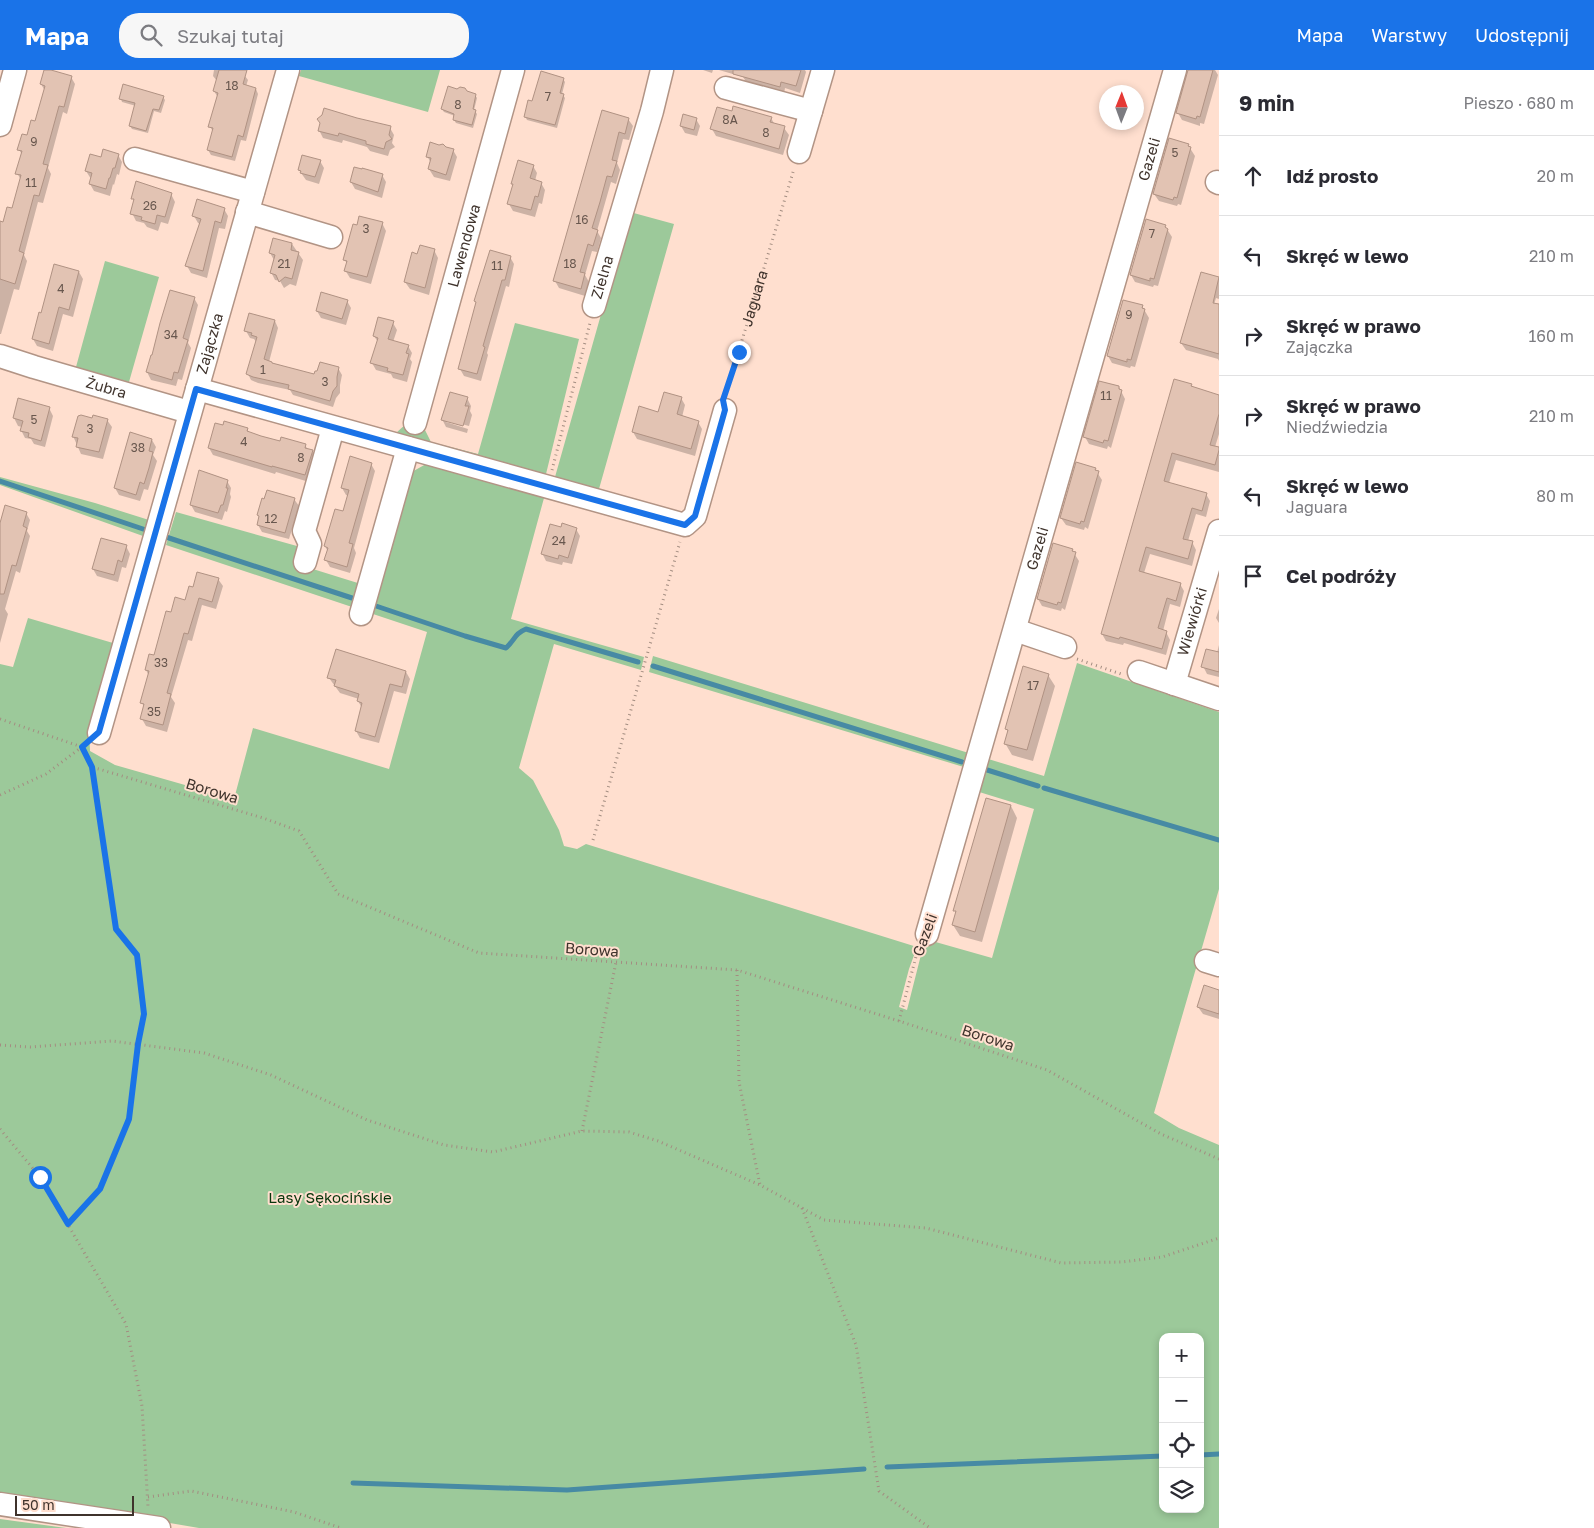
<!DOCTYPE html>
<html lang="pl">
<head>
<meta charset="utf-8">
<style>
  :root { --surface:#fff; --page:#f7f7f7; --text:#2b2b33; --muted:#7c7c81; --line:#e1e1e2; --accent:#1a73e8 }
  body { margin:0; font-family:"Golos Text",sans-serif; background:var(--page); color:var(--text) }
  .controls { position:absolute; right:15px; bottom:15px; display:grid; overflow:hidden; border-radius:10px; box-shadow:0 2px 8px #0003 }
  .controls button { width:45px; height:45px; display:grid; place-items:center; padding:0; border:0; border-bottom:1px solid var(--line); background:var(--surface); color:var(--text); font:25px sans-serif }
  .compass { position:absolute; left:1099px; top:15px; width:45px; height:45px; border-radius:50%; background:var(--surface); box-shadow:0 2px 8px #0003; rotate:1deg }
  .scale { position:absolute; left:15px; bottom:12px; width:119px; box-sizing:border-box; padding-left:5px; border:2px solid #3f332c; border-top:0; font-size:14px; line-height:18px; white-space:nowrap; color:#3f332c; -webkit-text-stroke:4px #ffdfcf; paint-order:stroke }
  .stop { position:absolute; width:15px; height:15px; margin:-11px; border:4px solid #1a73e8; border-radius:50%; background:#fff }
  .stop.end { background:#1a73e8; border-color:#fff; box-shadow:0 1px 5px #0008 }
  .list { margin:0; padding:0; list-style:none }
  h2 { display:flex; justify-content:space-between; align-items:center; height:65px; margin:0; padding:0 20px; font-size:21px }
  h2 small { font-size:16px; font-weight:400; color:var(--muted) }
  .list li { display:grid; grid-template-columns:32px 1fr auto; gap:15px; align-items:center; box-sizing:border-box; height:80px; padding:0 20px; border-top:1px solid var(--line) }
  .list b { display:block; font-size:19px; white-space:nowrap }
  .list p { margin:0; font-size:16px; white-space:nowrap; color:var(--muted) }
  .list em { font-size:16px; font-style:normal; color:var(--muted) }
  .icon { flex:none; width:28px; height:28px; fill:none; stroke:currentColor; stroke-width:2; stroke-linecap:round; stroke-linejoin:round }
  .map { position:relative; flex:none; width:1219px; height:1458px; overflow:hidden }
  header { display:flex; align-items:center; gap:30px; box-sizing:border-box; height:70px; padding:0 25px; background:var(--accent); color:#fff }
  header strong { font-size:24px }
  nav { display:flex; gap:28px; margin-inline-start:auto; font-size:18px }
  .search { width:350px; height:45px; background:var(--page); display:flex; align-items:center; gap:12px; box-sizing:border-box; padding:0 18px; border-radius:20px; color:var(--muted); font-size:19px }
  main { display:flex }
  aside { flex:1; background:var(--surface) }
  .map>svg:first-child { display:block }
  .green { fill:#9cc99a; fill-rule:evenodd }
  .shadow { fill:#0003 }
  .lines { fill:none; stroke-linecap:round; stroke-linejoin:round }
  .stream { stroke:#478aa4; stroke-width:5 }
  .building { fill:#e2c3b3; stroke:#b09283 }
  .minor-casing { stroke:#b29485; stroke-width:25 }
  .path { stroke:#a38d81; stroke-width:3; stroke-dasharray:1 4; stroke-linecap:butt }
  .minor { stroke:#fff; stroke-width:22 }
  .route { stroke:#1a73e8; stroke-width:6 }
  .labels { text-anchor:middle; stroke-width:4; stroke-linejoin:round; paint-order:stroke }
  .number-label { font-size:12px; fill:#68574e }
  .street-label { font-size:15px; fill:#3f332c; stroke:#ffdfcf }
  .park-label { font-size:15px; fill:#08360c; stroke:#ffdfcf }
</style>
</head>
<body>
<header>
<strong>Mapa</strong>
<div class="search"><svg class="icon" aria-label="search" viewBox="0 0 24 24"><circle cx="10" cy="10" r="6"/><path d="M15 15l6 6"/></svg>Szukaj tutaj</div>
<nav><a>Mapa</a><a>Warstwy</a><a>Udostępnij</a></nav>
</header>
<main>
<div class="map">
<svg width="1219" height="1458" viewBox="0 0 1219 1458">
  <rect width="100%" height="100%" fill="#ffdfcf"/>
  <path class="green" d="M301 0H440L428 42 299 6Z
    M630 142 674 154 599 419 555 407Z
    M105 191 159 207 129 312 76 297Z
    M515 253 579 269 546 404 478 385 476 391 396 363 407 353 424 358 431 372 478 384Z
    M426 394 544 428 511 549 644 587 641 600 554 574 519 698 533 710 559 760 564 776 577 779 586 774 917 877 909 899 899 937 907 940 925 869 992 888 1034 739 976 721 985 688 1044 706 1077 593 1219 642V819L1154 1043 1179 1058 1219 1075V1458H199L0 1424V594L13 597 28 548 113 573 89 659 90 681 115 695 234 729 253 658 389 699 427 562 367 542 410 403ZM1163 1267H1200V1439H1163Z
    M0 407 95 433 149 450 143 466 0 415Z
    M176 442 304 478 300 495 361 514 355 538 166 475Z
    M653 586 972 684 967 698 649 602Z
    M0 1449 66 1458H0Z"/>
  <path class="shadow" d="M45 0 71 7 75 14 67 44 63 42 48 98 51 104 43 133 38 132 24 185 27 191 19 220 14 219 1 264H0V153L4 154 12 140 21 110 17 103 22 85 19 79 36 53 45 21 41 14Z
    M214 0H247L245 6 248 10 246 16 256 19 258 24 246 71 241 70 235 91 211 85 208 80 213 62 210 56 217 26 214 21 217 11 213 6Z
    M703 0H713L712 3Z
    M719 0H805L806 2 800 23 785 18 784 24 747 13 743 7Z
    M1189 0H1215L1218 5 1204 54 1200 53V56L1182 50 1178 43Z
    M563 9 565 12 562 24 565 28 557 58 527 50 525 46 533 33Z
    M466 22 475 25 477 28 474 40 477 44 473 58 456 53 454 50 455 46 444 42 442 39Z
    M163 27 165 30 161 43 154 41 148 63 132 59 130 56 136 36 122 32 121 29Z
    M603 42 628 49 633 56 629 70 623 69 617 93 620 100 616 114 611 112 597 161 601 168 597 182 592 181 585 205 589 212 585 226 559 218 555 211Z
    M771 48 775 55 784 58 789 65 783 85 716 66 712 59Z
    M696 49 700 56 697 66 685 63 681 56Z
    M390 58 394 65 392 73 395 77 390 80 388 86 370 81 367 77 357 74 343 70 342 73 323 68 319 60Z
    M1188 75 1195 86 1181 135 1178 134 1177 136 1159 131 1154 124Z
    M453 80 457 87 450 111 434 107 429 99 431 93 427 86Z
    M118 85 122 92 119 105 117 104 114 115 113 114 110 126 94 121 90 114 91 109 86 101 102 89Z
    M320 91 324 98 319 114 306 110 299 100Z
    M533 96 537 103 535 111 541 113 545 120 542 134 539 133 535 147 513 141 509 134 514 116 512 114Z
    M382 105 386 112 382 128 355 119 351 112Z
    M171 124 175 132 168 154 161 152 158 161 147 157 144 153 136 151 132 143 135 132 133 129Z
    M224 139 228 146 225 159 219 158 207 208 191 203 187 196 200 154 198 153 194 146Z
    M382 153 386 161 371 214 350 208 345 200 347 194 345 190 357 157Z
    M1165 156 1172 167 1158 216 1154 215 1153 217 1135 212 1131 205Z
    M292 174 303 190 296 216 290 214 284 218 280 211 275 210 271 202 274 190 270 183Z
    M434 180 438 188 429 225 410 219 405 212 418 185Z
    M510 187 514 194 509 217 506 216 487 283 488 285 481 311 464 306 460 299 477 234 475 231Z
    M79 202 83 209 73 247 63 244 53 281 37 276 33 269 42 244Z
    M1202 203 1219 208V229L1216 228 1205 265 1219 269V291L1218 289 1186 280 1181 273Z
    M194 228 198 235 188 273 191 278 182 310 178 309 176 316 151 310 147 302Z
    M347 231 351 238 346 255 321 248 317 241Z
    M1142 236 1149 248 1135 297 1131 296 1130 298 1112 293 1108 286Z
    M275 251 278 258 269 292 273 294 315 305 338 298 342 305 340 315V323L336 328 333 337 293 325 290 320 258 313 251 310 248 304 257 273 254 269 250 268 246 261Z
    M393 253 397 260 393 272 408 276 412 283 410 289 412 292 407 312 393 308 391 304 376 300 372 293 378 272 374 266Z
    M1191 315 1193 318 1219 326V364L1215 377 1219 378V402L1176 390 1169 413 1206 424 1210 431 1206 447 1196 444 1188 471 1192 472 1196 480 1192 496 1150 484 1144 503 1180 514 1184 521 1180 537 1170 534 1163 561 1166 562 1170 570 1166 585 1124 573 1123 575 1106 571 1102 564Z
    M1119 317 1125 329 1111 378 1108 376 1107 379 1089 374 1085 367Z
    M467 328 471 336 470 341 472 345 469 356 446 350V352L468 359 467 363 446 357 442 349Z
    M681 328 685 335 682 347 698 352 702 359 695 386 637 369 633 362Z
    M49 338 53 346 45 377 34 374 31 369 25 368 21 360 22 357 18 356 14 348Z
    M107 350 112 357 103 389 81 384 73 366Z
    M247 359 250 364 281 372 305 375 308 380 312 381 316 389 309 412 276 402 275 404 213 385 209 378Z
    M152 370 156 377 153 385 157 391 148 420 144 419 140 431 119 425 115 418Z
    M371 394 375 401 354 478 356 483 350 503 330 497 326 490 328 482 325 476 344 443 349 426 346 425 342 418Z
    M1095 399 1102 410 1088 459 1085 457 1084 460 1066 455 1061 448Z
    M227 411 231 418 230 424 231 427 227 442 225 441 222 450 195 442 191 435Z
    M294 429 299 436 289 469 262 462 258 455Z
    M26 443 30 450 27 461 30 466 20 503 16 501 5 539 8 544 0 573V457Z
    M562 459H576L580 466 572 494 563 492 562 495 546 491 542 483Z
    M126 476 130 484 126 498 122 497 118 512 97 506 93 499Z
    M1072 480 1079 491 1065 540 1062 538 1061 541 1042 536 1038 529Z
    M218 509 223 516 216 539 202 535 192 571 188 570 171 627 175 633 167 662 146 656 142 649 145 638 142 633 149 606 146 600 154 587 171 544 185 531 194 518Z
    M1219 539V553L1216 548Z
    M1219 575V607L1207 604 1203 596 1217 583Z
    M406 602 410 609 406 624 394 621 379 673 360 668 356 661 362 638 358 631 359 629 340 623 329 608Z
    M1048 605 1055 616 1033 691 1012 685 1005 673 1008 662 1007 659Z
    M1011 736 1017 748 982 872 960 866 953 855 956 844 955 840Z
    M1219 921V949L1203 944 1198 937Z"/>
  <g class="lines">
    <path class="stream" d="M0 411 146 460
      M166 467 352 528
      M376 536 465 566 506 578C515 570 514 564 526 559L638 592
      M653 596 962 692
      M984 699 1038 716
      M1044 718 1219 770
      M1200 1385 1219 1384
      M887 1397 1163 1386
      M353 1413 567 1420 864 1399"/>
  </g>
  <path class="building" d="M44 0H51L72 6 64 37 59 36 43 94 48 95 39 126 34 125 19 181 24 183 15 214 0 209V151L3 152 7 137 12 138 21 105 15 104 22 81 17 80 22 64 27 65 31 50 35 51 45 16 40 14Z
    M219 0H247L243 14 256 18 243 67 238 65 232 87 207 80 213 58 208 57 218 23 213 21Z
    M733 0H801L796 16 781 12 780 17 733 4Z
    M1188 0H1213L1200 47 1197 46 1196 49 1176 43Z
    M541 1 564 8 560 23 564 24 555 55 524 47 528 30 532 31Z
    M123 14 164 26 159 40 153 39 146 61 129 56 135 33 119 29Z
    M448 16 457 19 460 17 465 18 467 21 476 24 473 39 476 40 472 55 453 50 454 44 441 39Z
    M733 36 772 47 770 52 785 56 779 79 710 59 717 37 732 41Z
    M324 38 357 48 391 56 389 65 392 69 386 72 384 79 366 74V71L352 67 339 63 338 66 318 61 320 53 317 49 322 45Z
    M602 40 629 48 625 64 619 62 612 90 617 91 612 107 607 106 600 132 592 158 598 160 593 176 588 174 580 202 585 203 581 219 553 211Z
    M683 44 697 48 694 60 680 56Z
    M1169 68 1189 74 1188 76 1191 77 1177 128 1174 127 1173 130 1153 124Z
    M430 72 439 75 443 74 446 77 454 79 446 105 428 99 431 88 426 87Z
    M103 79 119 84 115 98H113L110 108H109L106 119 89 114 92 103 85 101 90 84 101 87Z
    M302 85 321 90 315 107 300 103 301 101 298 100Z
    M518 90 534 95 530 108 542 112 538 127 535 126 531 140 507 134 513 114H511Z
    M354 97 362 99V98L383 104 378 122 350 112Z
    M136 111 172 123 165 147 157 145 155 154 141 150 142 147 130 144 134 129H131Z
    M197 129 225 138 221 153 215 151 203 201 185 196 201 149 192 146Z
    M359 146 383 152 367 207 344 201 347 191 343 190 353 154 357 155Z
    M1146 149 1166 155 1165 157 1168 159 1154 209 1150 208V211L1130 205Z
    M273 168 292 173 291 180 299 182 292 209 285 207 279 212 276 205 270 203 275 185 269 183Z
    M420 175 435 179 425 218 404 212 412 182 417 184Z
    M490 180 511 186 505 210H502L483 276 485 277 477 304 458 299 476 232 474 231Z
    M54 194 79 201 69 240 59 237 49 274 32 269 39 242 41 243Z
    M1201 202 1219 207 1213 233 1219 234V284L1180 273Z
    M170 220 195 227 183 268 188 270 178 303 174 302 172 310 146 302 151 285H152L160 253Z
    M321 222 348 230 342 249 316 241Z
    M1123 230 1143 235 1142 238 1145 239 1131 290 1127 289V292L1107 286Z
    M249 243 275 250 264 289 272 292V293L314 304 315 301H317L320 292 339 297 337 307V316L333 321 330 331 288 319 289 315 253 307 246 304 257 267 251 265 252 263 244 261Z
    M378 247 394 251 388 269 409 275 406 283 409 284 403 305 387 301 388 298 370 293 378 268 373 266Z
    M1174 309 1192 314 1191 316 1219 325V344L1210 375 1219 377V380L1215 395 1172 383 1164 411 1207 423 1202 441 1192 438 1183 469 1193 471 1188 489 1146 477 1139 501 1181 513 1176 531 1167 528 1158 558 1167 561 1162 579 1120 567 1119 569 1101 564Z
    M1099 311 1119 316V319L1122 320 1108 371 1104 370 1103 373 1083 367Z
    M450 322 468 327 465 336H469L463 356 441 350Z
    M664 322 682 327 677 344 699 351 691 379 632 362 639 336 658 342Z
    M18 328 50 337 41 371 28 367 29 363 20 361 23 351 13 348Z
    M81 345 92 348 93 345 108 349 99 382 76 377 78 368 72 367 78 346Z
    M224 351 248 358 247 361 261 366 280 371 281 367 306 374 305 378 313 380 305 405 272 396V397L208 378 215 353 223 355Z
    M130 362 152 369 149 381 153 382 149 398 144 414 140 412 136 425 114 418Z
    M350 386 372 393 349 473 353 474 347 497 324 490 328 478 324 476 335 439 343 441 349 420 341 418Z
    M1076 392 1096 398 1095 400 1099 401 1084 452 1081 451 1080 454 1060 448Z
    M199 400 228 410 226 418H228L223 435H221L218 443 190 435Z
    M267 420 295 428 285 463 257 455 259 446 257 445 262 428 264 429Z
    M5 435 27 442 23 456 27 458 16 496 12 495 4 524H0V453Z
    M562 453 577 458 568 488 559 485 558 489 541 484 550 454 561 457Z
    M101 468 127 475 122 492 118 490 114 505 92 499Z
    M1053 473 1073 479 1072 481 1076 482 1061 533 1058 532 1057 535 1037 529Z
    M197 502 219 508 212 532 199 528 188 564 184 563 167 623 171 624 163 655 140 649 144 634 140 633 149 601 145 600 149 584 154 585 166 541 171 542 175 527 185 530 189 516 193 517Z
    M336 579 406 601 402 617 390 614 375 667 355 661 362 633 357 631 359 624 334 616 336 610 327 608Z
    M1206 579 1219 582V602L1201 597Z
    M1023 596 1049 604 1027 680 1004 674 1008 660 1005 659Z
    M986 728 1011 735 975 862 952 855 956 841H953Z
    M1204 915 1219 920V944L1197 937Z"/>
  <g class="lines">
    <g class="minor-casing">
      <g id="minor">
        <path d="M726 18 811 41"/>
        <path d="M0 55 15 0"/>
        <path d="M799 82 823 0"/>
        <path d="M135 89 253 122"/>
        <path d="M1217 112 1219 113"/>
        <path d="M247 142 331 167"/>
        <path id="s2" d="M594 236 652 41 662 0"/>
        <path id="s3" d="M0 286 34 297 189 342"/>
        <path d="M197 319 685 455 695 446 725 340"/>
        <path id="s4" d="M415 353 513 0"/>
        <path d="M305 492 310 474 304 461 333 358"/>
        <path d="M361 544 408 378"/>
        <path d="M1015 560 1065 577"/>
        <path d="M1139 602 1219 629"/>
        <path id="s5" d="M1174 614 1219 461"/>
        <path id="s6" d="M99 663 288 0"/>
        <path id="s7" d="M927 864 1175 0"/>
        <path d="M1206 891 1219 895"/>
        <path d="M0 1434 159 1458"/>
      </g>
    </g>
    <g class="path">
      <path id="s1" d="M726 323 794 99"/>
      <path d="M552 400 590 253"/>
      <path d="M1077 589 1121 604"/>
      <path d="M0 649 82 677 92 697 263 748 299 761 338 824 479 883 737 900 899 951 1047 1000 1161 1064 1219 1089"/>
      <path d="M0 725 46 704 83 676"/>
      <path d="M593 770 680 472"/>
      <path d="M737 900 739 1012 760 1115"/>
      <path d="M899 951 918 879"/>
      <path d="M0 975 30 977 112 971 204 983 271 1005 367 1050 444 1075 493 1082 582 1061 629 1062 658 1071 760 1115 824 1150 926 1158 1061 1193 1122 1192 1162 1187 1219 1168"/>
      <path d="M0 1059 40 1107 126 1254 142 1336 148 1437"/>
      <path d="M582 1061 616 892"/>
      <path d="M802 1138 856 1275 879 1421 930 1458"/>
      <path d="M67 1155 100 1119 129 1049 138 974 145 945 137 885 116 859 92 697"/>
      <path d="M148 1427 191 1421 294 1442 341 1458"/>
    </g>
    <use href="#minor" class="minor"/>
  </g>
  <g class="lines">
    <path class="route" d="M40 1107 68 1154 100 1119 129 1049 138 974 144 944 137 885 116 859 92 697 82 677 99 662 196 319 685 455 695 446 725 340 723 330 739 282"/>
  </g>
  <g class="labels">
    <g class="number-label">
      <text x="232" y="20">18</text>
      <text x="548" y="31">7</text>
      <text x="458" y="39">8</text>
      <text x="730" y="54">8A</text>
      <text x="766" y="67">8</text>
      <text x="34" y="76">9</text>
      <text x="1175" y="87">5</text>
      <text x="31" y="117">11</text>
      <text x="150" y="140">26</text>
      <text x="582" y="154">16</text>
      <text x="366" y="163">3</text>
      <text x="1152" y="168">7</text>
      <text x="284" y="198">21</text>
      <text x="570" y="198">18</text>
      <text x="497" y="200">11</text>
      <text x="61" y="223">4</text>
      <text x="1129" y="249">9</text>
      <text x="171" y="269">34</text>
      <text x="263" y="304">1</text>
      <text x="325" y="316">3</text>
      <text x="1106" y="330">11</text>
      <text x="34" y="354">5</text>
      <text x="90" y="363">3</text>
      <text x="244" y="376">4</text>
      <text x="138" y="382">38</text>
      <text x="301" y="392">8</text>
      <text x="271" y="453">12</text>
      <text x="559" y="475">24</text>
      <text x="161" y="597">33</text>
      <text x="1033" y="620">17</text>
      <text x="154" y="646">35</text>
    </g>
    <g class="street-label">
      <text dy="5" stroke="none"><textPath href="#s7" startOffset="806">Gazeli</textPath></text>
      <text dy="5" stroke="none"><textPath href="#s4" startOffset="184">Lawendowa</textPath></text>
      <text dy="5" stroke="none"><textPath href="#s2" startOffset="30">Zielna</textPath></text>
      <text dy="5" stroke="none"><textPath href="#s1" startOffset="99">Jaguara</textPath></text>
      <text dy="5" stroke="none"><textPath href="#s6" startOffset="405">Zajączka</textPath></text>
      <text dy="5" stroke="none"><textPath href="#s3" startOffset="111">Żubra</textPath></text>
      <text dy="5" stroke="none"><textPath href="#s7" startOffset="401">Gazeli</textPath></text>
      <text dy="5" stroke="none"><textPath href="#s5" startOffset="65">Wiewiórki</textPath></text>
      <text transform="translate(212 721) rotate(17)" y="5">Borowa</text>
      <text transform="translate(925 865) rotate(-70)" y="5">Gazeli</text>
      <text transform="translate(592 880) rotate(4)" y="5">Borowa</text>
      <text transform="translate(988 968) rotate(18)" y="5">Borowa</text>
    </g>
    <g class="park-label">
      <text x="330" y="1133">Lasy Sękocińskie</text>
    </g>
  </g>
</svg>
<div class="controls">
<button>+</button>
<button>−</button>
<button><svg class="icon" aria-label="locate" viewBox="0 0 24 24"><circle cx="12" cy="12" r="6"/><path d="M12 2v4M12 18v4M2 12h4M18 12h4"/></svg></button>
<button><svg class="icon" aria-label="layers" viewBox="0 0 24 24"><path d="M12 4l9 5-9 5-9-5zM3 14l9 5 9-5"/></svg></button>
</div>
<svg class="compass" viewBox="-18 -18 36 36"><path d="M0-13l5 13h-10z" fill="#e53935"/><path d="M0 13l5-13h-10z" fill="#7c7c81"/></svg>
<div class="scale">50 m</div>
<div class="stop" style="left:40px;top:1107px"></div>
<div class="stop end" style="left:739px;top:282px"></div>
</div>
<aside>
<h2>9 min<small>Pieszo · 680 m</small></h2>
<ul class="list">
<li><svg class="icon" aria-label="ahead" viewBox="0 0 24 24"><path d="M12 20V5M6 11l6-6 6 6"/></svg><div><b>Idź prosto</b></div><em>20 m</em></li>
<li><svg class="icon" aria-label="left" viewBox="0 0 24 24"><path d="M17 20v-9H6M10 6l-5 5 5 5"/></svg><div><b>Skręć w lewo</b></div><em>210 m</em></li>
<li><svg class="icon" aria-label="right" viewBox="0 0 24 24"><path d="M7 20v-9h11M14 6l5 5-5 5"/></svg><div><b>Skręć w prawo</b><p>Zajączka</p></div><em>160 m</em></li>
<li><svg class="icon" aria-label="right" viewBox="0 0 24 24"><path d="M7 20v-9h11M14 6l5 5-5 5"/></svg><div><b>Skręć w prawo</b><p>Niedźwiedzia</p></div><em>210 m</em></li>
<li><svg class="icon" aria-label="left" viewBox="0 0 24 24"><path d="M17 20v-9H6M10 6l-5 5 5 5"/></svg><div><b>Skręć w lewo</b><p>Jaguara</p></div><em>80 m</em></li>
<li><svg class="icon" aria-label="arrive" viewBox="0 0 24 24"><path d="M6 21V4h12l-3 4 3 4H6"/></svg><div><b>Cel podróży</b></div></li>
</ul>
</aside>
</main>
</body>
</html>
